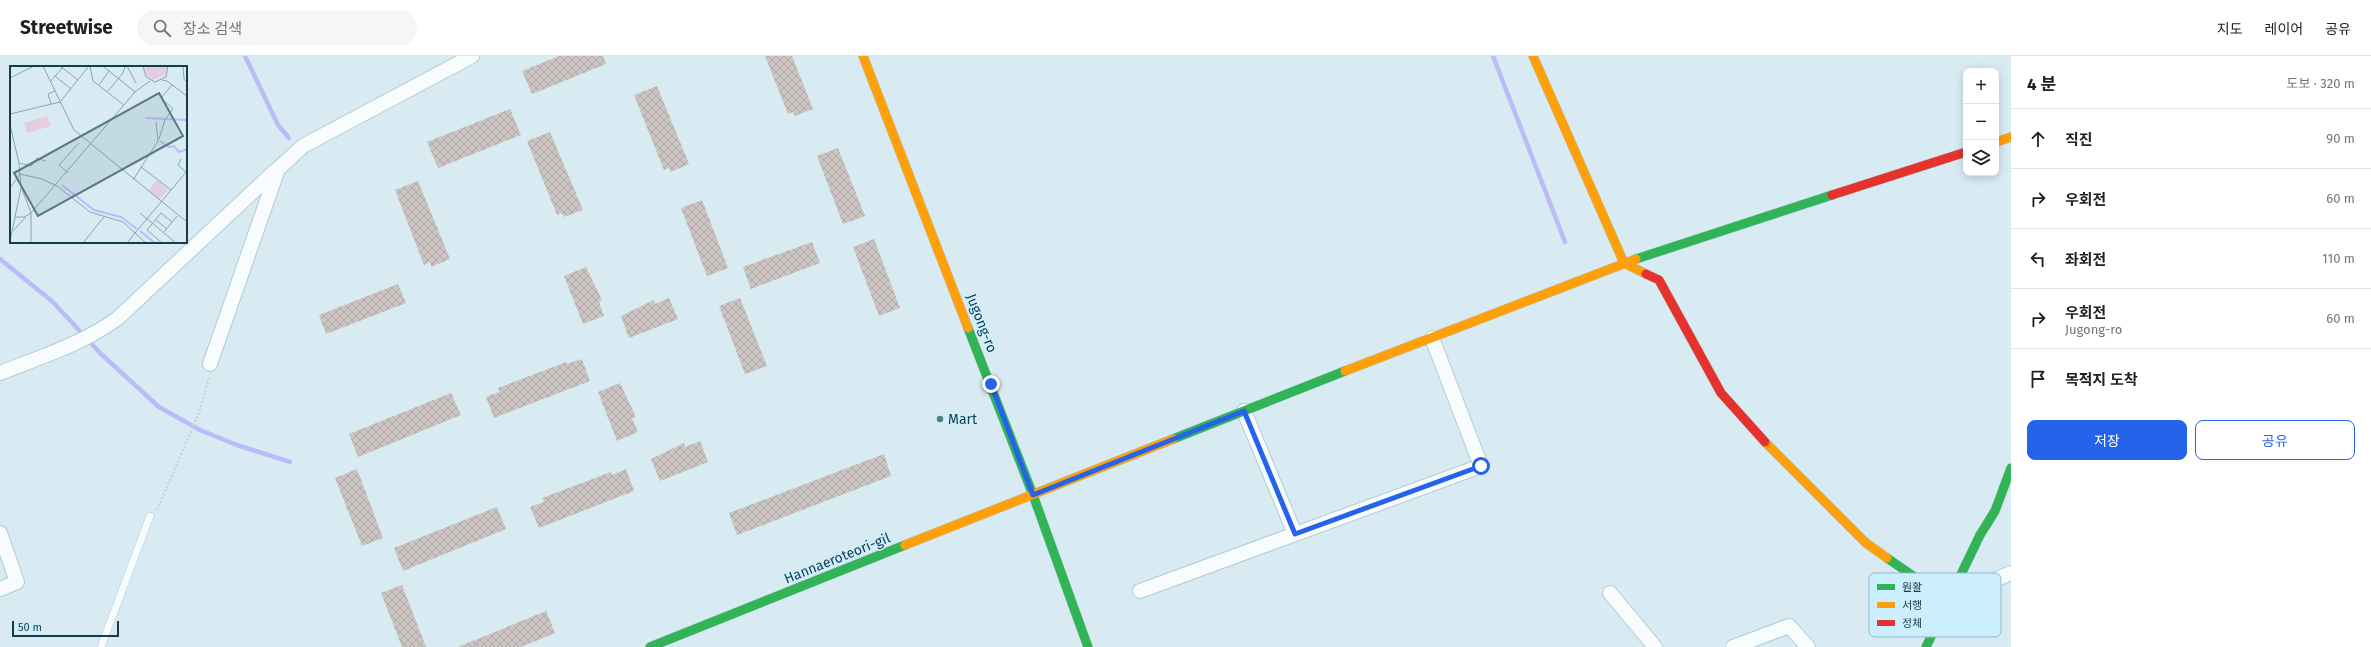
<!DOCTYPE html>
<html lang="ko">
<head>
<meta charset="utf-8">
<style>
  :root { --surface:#fff; --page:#f6f6f6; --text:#202124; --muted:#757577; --line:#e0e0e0; --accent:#2563eb }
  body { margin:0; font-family:"Fira Sans","Noto Sans KR",sans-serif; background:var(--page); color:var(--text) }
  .controls { position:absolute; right:12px; top:12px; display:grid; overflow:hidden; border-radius:8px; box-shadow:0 2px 10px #0003 }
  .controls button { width:36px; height:36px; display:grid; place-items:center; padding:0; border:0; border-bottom:1px solid var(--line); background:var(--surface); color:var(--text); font:20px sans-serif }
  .scale { position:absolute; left:12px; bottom:10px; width:107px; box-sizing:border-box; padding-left:4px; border:2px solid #133c4c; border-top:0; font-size:11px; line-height:14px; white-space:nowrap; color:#133c4c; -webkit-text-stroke:3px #ccefff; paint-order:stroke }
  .stop { position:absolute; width:12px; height:12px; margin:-9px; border:3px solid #2563eb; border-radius:50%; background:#fff }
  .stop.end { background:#2563eb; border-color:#fff; box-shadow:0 1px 4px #0008 }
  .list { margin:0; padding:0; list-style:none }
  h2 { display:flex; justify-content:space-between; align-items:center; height:52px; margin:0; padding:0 16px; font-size:17px }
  h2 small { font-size:13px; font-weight:400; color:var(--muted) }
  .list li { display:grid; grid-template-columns:26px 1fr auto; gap:12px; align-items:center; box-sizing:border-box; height:60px; padding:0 16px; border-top:1px solid var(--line) }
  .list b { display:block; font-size:15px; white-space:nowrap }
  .list p { margin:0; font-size:13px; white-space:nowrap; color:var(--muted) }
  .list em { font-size:13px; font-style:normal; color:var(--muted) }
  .actions { display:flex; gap:8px; padding:12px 16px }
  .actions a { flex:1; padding:9px 0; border:1px solid var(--accent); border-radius:8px; text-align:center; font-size:14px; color:var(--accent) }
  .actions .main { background:var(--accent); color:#fff }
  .icon { flex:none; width:22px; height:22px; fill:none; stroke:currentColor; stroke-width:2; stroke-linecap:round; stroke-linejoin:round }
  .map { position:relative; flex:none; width:2011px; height:591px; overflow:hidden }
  header { display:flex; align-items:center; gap:24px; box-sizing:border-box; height:56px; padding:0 20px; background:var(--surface); border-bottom:1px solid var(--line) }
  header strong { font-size:19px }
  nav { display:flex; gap:22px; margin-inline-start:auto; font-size:14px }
  .search { width:280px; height:36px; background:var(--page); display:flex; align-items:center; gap:10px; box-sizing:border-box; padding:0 14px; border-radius:22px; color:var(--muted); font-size:15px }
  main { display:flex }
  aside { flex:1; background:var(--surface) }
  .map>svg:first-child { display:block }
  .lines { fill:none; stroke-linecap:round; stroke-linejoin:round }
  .stream { stroke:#bbbbf9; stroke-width:4.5 }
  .building { fill:url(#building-cross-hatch) }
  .lane-casing { stroke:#b0ccd6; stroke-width:8 }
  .street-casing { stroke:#b0ccd6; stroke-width:16 }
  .fast-casing { stroke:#b0ccd6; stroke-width:10 }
  .slow-casing { stroke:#b0ccd6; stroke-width:10 }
  .jam-casing { stroke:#b0ccd6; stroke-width:10 }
  .path { stroke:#cbd2d6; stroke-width:2.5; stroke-dasharray:2 2; stroke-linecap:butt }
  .lane { stroke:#f9fcfd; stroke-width:7 }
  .street { stroke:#f9fcfd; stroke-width:14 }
  .fast { stroke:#30b455; stroke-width:9 }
  .slow { stroke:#ff9f0a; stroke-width:9 }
  .jam { stroke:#e5322d; stroke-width:9 }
  .route { stroke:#2563eb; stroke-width:5 }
  .poi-dot { fill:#587986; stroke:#ccefff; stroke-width:1.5 }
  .labels { text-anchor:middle; stroke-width:3; stroke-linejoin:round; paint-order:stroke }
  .street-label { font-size:14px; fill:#133c4c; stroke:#ccefff }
  .poi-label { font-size:14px; fill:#133c4c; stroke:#ccefff; text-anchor:start }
  .inset-river { fill:none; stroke:#bbbbf9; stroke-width:2 }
  .inset-road { fill:none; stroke:#89a5b0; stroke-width:1 }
  .view { fill:#587986; fill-opacity:0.15; stroke:#587986; stroke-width:2 }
  .inset-edge { fill:none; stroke:#133c4c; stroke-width:2 }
  .key { fill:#ccefff; stroke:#94b9c9; stroke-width:1 }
  .key-label { font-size:11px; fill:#133c4c }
</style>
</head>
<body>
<header>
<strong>Streetwise</strong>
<div class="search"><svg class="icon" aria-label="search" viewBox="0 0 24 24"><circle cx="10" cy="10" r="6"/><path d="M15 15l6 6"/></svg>장소 검색</div>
<nav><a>지도</a><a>레이어</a><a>공유</a></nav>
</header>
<main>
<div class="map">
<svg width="2011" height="591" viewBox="0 0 2011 591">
  <defs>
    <pattern id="building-cross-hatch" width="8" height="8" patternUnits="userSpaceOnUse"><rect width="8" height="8" fill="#cbc4c1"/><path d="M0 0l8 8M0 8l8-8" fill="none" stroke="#ada9a8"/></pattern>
  </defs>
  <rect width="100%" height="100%" fill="#d8ebf3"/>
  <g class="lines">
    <path class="stream" d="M245 0 278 69 289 82
      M1493 0 1565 186
      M0 203 53 246 100 297 159 351 200 374 237 389 290 406"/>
  </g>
  <path class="building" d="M559 0H603L606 8 532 38 522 15Z
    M765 0H792L813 53 795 60 793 56 788 58Z
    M657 30 689 108 671 116 669 112 664 114 634 39Z
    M510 53 521 79 438 112 427 86Z
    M550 76 583 154 564 161 562 157 557 159 527 85Z
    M838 92 865 160 843 168 817 100Z
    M418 125 450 203 431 211 430 206 424 209 395 134Z
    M702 144 728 212 707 220 681 152Z
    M874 183 900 252 879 260 853 191Z
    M812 186 820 207 751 233 743 211Z
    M586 211 602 244 599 246 604 260 583 268 564 220Z
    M398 228 406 247 326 278 319 259Z
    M669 242 678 263 629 282 621 260 654 244 655 248Z
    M740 242 767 310 745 318 719 250Z
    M582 303 590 325 494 362 486 341 499 336 498 332 566 306 567 308Z
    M620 327 636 361 632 362 638 376 617 385 598 336Z
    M451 337 461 359 358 401 349 378Z
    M700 385 708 406 660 425 651 403 684 387 685 391Z
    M884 398 891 420 737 479 729 457Z
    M357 413 383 482 362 490 335 422Z
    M626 413 634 435 539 472 530 451 544 446 542 442 611 416 612 419Z
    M497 451 506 473 403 515 394 492Z
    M402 529 426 591H402L381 537Z
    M546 555 555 577 521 591H458Z"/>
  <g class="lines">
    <g class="lane-casing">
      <path id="lane" d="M101 591 150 460"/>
    </g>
    <g class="street-casing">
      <path id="street" d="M210 308 278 113 303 90 472 0
        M0 317C40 301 83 288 118 262L275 115
        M1244 355 1295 478
        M0 477 17 526 0 533
        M1140 535 1481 410 1432 282
        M1610 537 1655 591
        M1948 544 2011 517
        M1733 591 1789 570 1808 591"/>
    </g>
    <g class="fast-casing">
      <path id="fast" d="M1636 203 1832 139
        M968 272 1033 439 1088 591
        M1173 383 1345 315
        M1887 502 1948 544
        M650 591 905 489
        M1926 591 1980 479 1995 455 2011 412"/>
    </g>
    <g class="slow-casing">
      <path id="slow" d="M863 0 968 272
        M1533 0 1624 207 1646 218
        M1996 86 2011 81
        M1345 315 1636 203
        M1765 386 1866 487 1887 502
        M905 489 1173 383"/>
    </g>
    <g class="jam-casing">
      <path id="jam" d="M1832 139 1966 96
        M1646 218 1659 224 1721 337 1765 386"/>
    </g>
    <path class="path" d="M157 454 199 357 209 321"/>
    <use href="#lane" class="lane"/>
    <use href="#street" class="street"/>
    <use href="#fast" class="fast"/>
    <use href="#slow" class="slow"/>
    <use href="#jam" class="jam"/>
  </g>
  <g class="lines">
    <path class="route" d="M991 328 1033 439 1244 355 1295 478 1481 410"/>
  </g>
  <circle class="poi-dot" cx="940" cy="363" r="4"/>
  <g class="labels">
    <g class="street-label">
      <text transform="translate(982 267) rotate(69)" y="5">Jugong-ro</text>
      <text transform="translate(837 502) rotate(-22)" y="5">Hannaeroteori-gil</text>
    </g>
    <g class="poi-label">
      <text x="948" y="368">Mart</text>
    </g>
  </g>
  <g transform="translate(10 10)">
    <rect width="177" height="177" fill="#d8ebf3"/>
    <path d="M134 0H157L156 8 143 14 137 10ZM147 114 158 124 149 134 138 125Z" fill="#e4cde0"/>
    <path d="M37 50 41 60 17 67 14 57Z" fill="#e4cde0"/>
    <path class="inset-river" d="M136 52 177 54M150 75 159 81 164 80 169 86 177 83M52 119 84 144 111 151 127 163M130 165 145 177"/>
    <path class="inset-road" d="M33 0 64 64 177 156M50 0 68 14M80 0 83 15 114 39M93 0 125 26M117 0 126 17M133 0 136 11 145 16 156 11 158 0M173 0 174 13 177 16M45 10 61 23M0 12 24 0M152 14 157 15 177 30M40 16 53 1M89 19 99 5M98 25 113 7 115 0M41 38 38 28 45 25M0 48 50 36 79 0M0 59 9 97 11 122 0 175M149 73 155 54 163 43 151 32 162 19M171 93 168 99 176 106M9 97 21 100 27 92 35 95M131 101 161 124M58 107 49 99 69 77M123 114 148 75 146 56M0 122 10 108 32 113 47 120 80 146 113 156 125 167M12 123 21 147V177M130 147 166 177M5 151H14L21 147 125 26 140 15M146 154 157 163M3 165 16 151M154 166 167 150M125 167 177 105M73 177 94 151M117 177 125 167 136 177M152 177 137 164 151 147 162 156"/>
    <path class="view" d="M149 27 173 70 28 150 4 107Z"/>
    <rect width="177" height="177" class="inset-edge"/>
  </g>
  <rect x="1869" y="517" width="132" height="64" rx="6" class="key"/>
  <rect x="1877" y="528" width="18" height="6" fill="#30b455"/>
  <rect x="1877" y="546" width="18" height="6" fill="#ff9f0a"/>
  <rect x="1877" y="564" width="18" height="6" fill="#e5322d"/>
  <g class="key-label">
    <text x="1902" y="535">원활</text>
    <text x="1902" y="553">서행</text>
    <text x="1902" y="571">정체</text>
  </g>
</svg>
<div class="controls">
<button>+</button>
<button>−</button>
<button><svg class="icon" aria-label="layers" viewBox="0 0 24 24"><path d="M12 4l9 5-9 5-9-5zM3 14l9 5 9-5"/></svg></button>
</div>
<div class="scale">50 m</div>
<div class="stop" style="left:1481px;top:410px"></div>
<div class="stop end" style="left:991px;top:328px"></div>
</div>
<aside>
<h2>4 분<small>도보 · 320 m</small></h2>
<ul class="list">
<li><svg class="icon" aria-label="ahead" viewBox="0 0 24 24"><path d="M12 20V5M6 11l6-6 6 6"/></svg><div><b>직진</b></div><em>90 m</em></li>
<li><svg class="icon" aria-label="right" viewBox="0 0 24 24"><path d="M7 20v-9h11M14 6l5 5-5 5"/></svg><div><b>우회전</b></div><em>60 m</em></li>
<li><svg class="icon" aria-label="left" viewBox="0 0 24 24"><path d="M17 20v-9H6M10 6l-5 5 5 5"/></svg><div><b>좌회전</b></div><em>110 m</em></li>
<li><svg class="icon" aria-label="right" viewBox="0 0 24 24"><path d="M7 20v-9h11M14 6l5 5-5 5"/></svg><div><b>우회전</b><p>Jugong-ro</p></div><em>60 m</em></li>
<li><svg class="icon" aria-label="arrive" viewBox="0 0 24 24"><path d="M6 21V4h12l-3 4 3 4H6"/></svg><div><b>목적지 도착</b></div></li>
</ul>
<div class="actions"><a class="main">저장</a><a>공유</a></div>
</aside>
</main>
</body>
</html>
